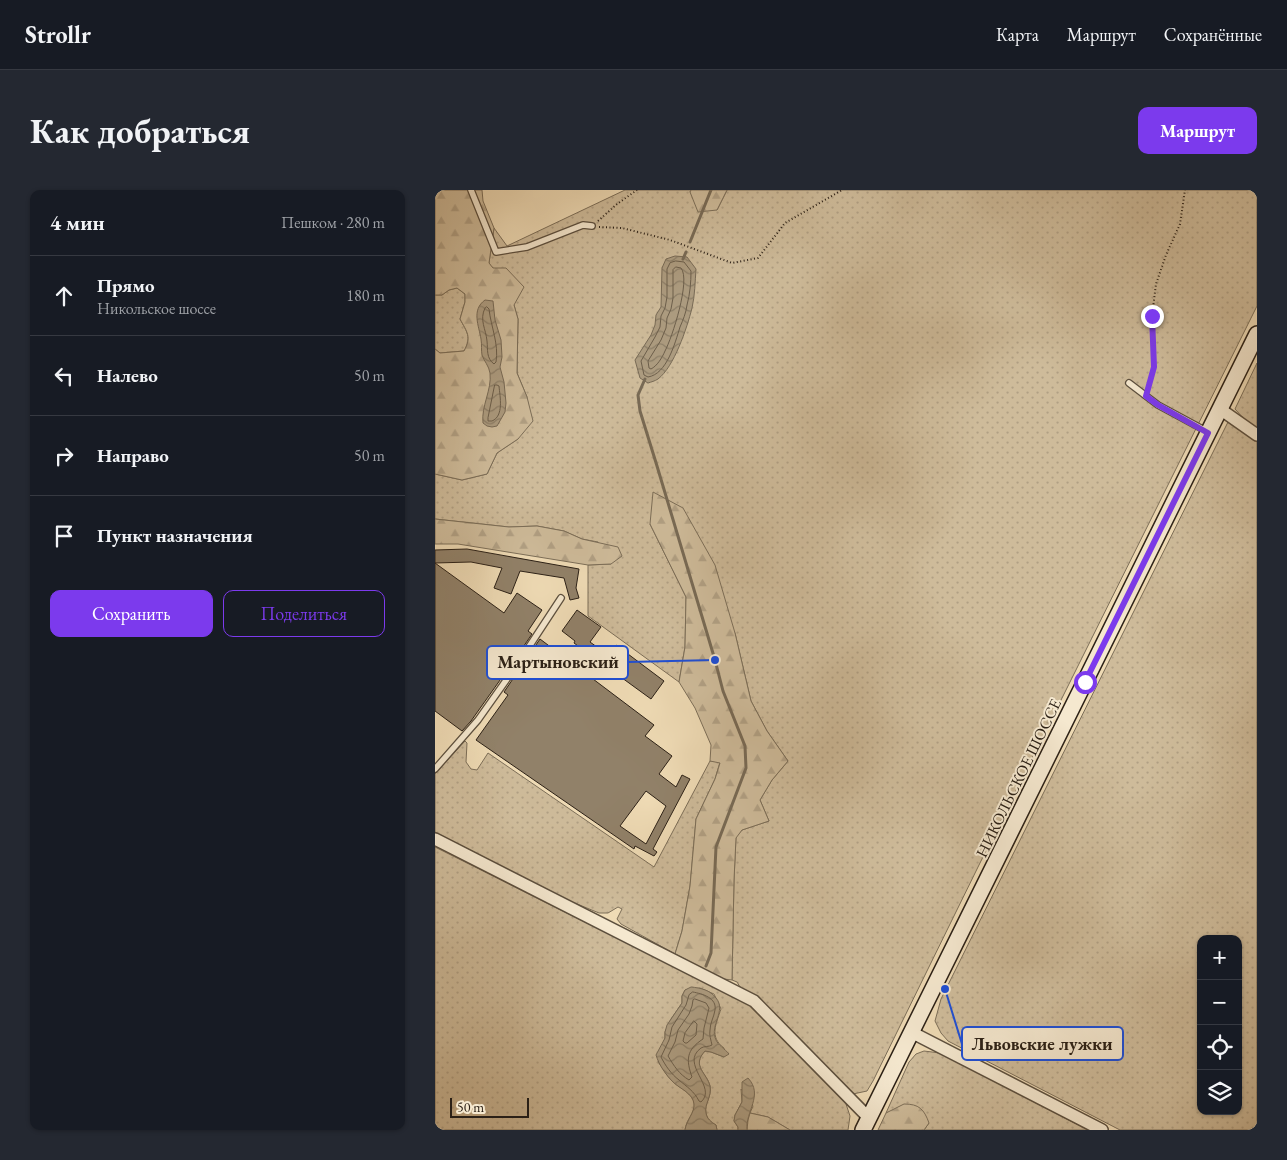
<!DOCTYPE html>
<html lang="ru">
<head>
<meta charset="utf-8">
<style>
  :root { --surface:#171b24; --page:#242831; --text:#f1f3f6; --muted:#9ea1a6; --line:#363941; --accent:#7c3aed }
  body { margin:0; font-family:"EB Garamond",serif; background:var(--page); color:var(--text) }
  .controls { position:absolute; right:15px; bottom:15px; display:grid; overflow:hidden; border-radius:10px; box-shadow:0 1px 4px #0004 }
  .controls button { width:45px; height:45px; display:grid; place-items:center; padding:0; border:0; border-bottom:1px solid var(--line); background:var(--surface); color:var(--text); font:25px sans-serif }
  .scale { position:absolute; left:15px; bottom:12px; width:79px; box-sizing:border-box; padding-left:5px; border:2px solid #2b2016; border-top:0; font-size:14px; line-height:18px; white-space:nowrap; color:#2b2016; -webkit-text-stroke:4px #f5e8cf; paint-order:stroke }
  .stop { position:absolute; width:15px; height:15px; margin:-11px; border:4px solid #7c3aed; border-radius:50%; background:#fff }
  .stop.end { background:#7c3aed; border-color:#fff; box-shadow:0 1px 5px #0008 }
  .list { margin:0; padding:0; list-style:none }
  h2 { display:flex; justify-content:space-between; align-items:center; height:65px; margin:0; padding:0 20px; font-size:21px }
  h2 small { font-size:16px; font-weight:400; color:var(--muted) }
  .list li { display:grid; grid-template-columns:32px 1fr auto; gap:15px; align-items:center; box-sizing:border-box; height:80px; padding:0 20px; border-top:1px solid var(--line) }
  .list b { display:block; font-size:19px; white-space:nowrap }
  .list p { margin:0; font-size:16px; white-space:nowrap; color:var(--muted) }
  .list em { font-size:16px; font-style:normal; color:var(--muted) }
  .actions { display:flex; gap:10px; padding:15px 20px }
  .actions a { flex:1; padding:11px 0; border:1px solid var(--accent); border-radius:10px; text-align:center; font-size:18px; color:var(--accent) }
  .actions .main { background:var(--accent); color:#fff }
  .icon { flex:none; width:28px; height:28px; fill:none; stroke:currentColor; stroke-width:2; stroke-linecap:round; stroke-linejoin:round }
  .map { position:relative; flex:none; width:822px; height:940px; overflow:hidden; border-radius:10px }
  header { display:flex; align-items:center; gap:30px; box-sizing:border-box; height:70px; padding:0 25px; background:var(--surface); border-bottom:1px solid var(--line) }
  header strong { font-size:24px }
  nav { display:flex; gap:28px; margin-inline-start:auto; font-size:18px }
  .intro { display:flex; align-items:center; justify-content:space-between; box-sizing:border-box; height:120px; padding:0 30px }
  h1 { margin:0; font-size:35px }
  .button { padding:12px 22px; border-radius:10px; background:var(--accent); color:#fff; font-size:18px; font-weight:700 }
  main { display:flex; gap:30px; padding:0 30px }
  aside { flex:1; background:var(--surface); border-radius:10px; box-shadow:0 1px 4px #0004 }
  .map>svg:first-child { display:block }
  .grass { fill:url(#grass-dots); stroke:#7c6e58; fill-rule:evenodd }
  .forest { fill:url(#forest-firs); stroke:#7c6e58 }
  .water { fill:url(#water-waves); stroke:#786a55 }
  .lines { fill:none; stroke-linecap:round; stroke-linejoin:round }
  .shore { stroke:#6c5e4a; stroke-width:1 }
  .stream { stroke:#786a55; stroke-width:3 }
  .building { fill:#918169; stroke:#2b2016; fill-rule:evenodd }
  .service-casing { stroke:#5c4f3e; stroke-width:8 }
  .minor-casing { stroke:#5c4f3e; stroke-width:14 }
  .secondary-casing { stroke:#2b2016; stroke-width:18 }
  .path { stroke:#2b2016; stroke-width:2; stroke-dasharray:1 2.5; stroke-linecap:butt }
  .service { stroke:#f5e8cf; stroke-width:5.5 }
  .minor { stroke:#f5e8cf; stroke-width:11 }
  .secondary { stroke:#f5e8cf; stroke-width:15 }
  .route { stroke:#7c3aed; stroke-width:6 }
  .labels { text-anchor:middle; stroke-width:4; stroke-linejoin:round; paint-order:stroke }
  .street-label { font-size:16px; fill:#2b2016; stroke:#f5e8cf }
  .leader { fill:none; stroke:#1d4ed8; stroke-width:2 }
  .callout-dot { fill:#1d4ed8; stroke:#f5e8cf; stroke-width:2 }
  .callout { fill:#f5e8cf; stroke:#1d4ed8; stroke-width:2 }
  .callout-label { font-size:18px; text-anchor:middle; font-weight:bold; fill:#2b2016 }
</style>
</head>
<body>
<header>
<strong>Strollr</strong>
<nav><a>Карта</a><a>Маршрут</a><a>Сохранённые</a></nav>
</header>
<div class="intro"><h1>Как добраться</h1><a class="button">Маршрут</a></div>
<main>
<aside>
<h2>4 мин<small>Пешком · 280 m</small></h2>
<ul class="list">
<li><svg class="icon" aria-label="ahead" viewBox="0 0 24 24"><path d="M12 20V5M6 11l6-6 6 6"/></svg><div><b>Прямо</b><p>Никольское шоссе</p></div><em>180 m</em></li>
<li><svg class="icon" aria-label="left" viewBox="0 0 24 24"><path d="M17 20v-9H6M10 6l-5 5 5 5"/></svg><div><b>Налево</b></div><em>50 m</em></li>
<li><svg class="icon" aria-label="right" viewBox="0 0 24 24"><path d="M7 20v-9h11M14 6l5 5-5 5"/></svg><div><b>Направо</b></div><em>50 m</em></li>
<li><svg class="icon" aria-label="arrive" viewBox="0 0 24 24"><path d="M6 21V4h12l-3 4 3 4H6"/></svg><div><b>Пункт назначения</b></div></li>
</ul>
<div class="actions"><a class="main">Сохранить</a><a>Поделиться</a></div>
</aside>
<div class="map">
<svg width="822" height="940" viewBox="0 0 822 940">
  <defs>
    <pattern id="grass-dots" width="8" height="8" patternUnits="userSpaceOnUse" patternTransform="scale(1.25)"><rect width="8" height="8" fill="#cebb9a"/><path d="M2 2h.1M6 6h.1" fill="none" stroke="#b1a084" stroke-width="1.8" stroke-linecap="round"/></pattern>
    <pattern id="forest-firs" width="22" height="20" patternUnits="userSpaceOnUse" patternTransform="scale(1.25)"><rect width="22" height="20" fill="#cebb9a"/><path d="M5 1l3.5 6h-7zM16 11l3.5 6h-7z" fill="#b1a084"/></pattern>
    <pattern id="water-waves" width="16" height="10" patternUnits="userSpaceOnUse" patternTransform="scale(1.25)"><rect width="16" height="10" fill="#ac9b7f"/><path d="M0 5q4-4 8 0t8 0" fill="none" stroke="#8c7e67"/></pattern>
  </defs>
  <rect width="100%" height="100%" fill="#efdbb5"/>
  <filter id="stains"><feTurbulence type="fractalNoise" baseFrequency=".004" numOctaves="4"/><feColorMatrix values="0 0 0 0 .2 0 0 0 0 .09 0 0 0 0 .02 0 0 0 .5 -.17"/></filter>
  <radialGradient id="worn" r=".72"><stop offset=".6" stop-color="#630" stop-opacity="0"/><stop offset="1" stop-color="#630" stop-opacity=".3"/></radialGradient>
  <path class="grass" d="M190 0H256L255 2 282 20 292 0H822V116L544 675 438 891 432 901 418 904 408 896 333 818 305 797 302 792 297 790 299 690 301 647 307 640 334 631 325 610 337 590 353 571 332 541 316 511 300 443 215 334 251 407 250 457 244 492 153 426V375L176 374 163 352 147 349 129 341 102 336 74 337 0 329V284L27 290 52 284 62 263 83 249 92 207 82 183 83 129 79 115 54 73 59 38 72 56Z
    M22 98 30 104V112L25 129C32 142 37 147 29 161L5 163 0 159V105H7L14 100Z
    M822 173V238L811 231 800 219Z
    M793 232 822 251V940H685L513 851 506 843 500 831 506 809ZM766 749H803V921H766Z
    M30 551 32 553 31 572 36 579 42 580 53 563 219 677 275 571 285 572 280 589 261 629 255 696 247 741 240 764 186 734 182 729 187 719 183 717 173 723H164L130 709 0 642V584Z
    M0 657 320 817 411 914 415 926 413 940H355L333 927 315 923 318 916 306 899 307 912 300 925 299 931 303 937V940H282L281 935C276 932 272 929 271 923 269 914 277 907 275 896 272 883 256 876 270 861L276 862 289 867V858C274 847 281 834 286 819L279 804 265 798 250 800 247 806V813L236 829 230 842V848L223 872C228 878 231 885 237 891 244 898 262 905 259 918 257 926 251 931 250 940H0Z
    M489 861 505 863 653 940H489L494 933 451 923 474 872 481 864Z"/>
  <path class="forest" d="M0 0H47L48 11 59 38 54 73 58 78H71L89 97 79 115 83 129 82 183 92 207 98 231 83 249 62 263 52 284 27 290 0 284V159L5 163 29 161C37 147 32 142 25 129L30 112V104L22 98 14 100 7 105H0Z
    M256 0H292L282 20 263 22 255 2Z
    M218 302 248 318 280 375 300 443 316 511 332 541 353 571 337 590 325 610 334 631 307 640 301 648 299 690 297 790 289 789 240 764 247 741 255 696 261 629 280 589 285 573 275 571 276 555 260 518 244 492 250 457 251 407 215 334Z
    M0 329 74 337 102 336 129 341 147 349 183 357 187 366 176 374 153 375 23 354H0Z
    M469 914C484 914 489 919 494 933L489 940H443L451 923Z
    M315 923 333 927 355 940H312L313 930Z"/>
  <path class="water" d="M240 66 252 67 261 79C260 92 260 105 257 118 252 138 239 177 223 189 220 191 216 192 213 193L205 188 200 170 216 145 220 135 221 125 226 117 227 78 231 69Z
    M50 110 58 111 60 130 66 150 67 167 65 177 69 192 71 213 70 222 62 236 57 237 52 236 48 233C46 216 57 200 55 183 54 176 49 171 47 165 46 160 47 155 46 149 44 136 36 120 50 110Z
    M256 797C266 798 275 800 281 808 292 821 274 835 281 850 283 855 290 859 294 864L289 867 276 862 270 861C256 876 272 883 275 896 277 907 269 914 271 923 272 929 276 932 281 935L282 940H250C251 931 260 922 259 914 258 903 245 899 238 892 231 885 224 875 221 865L230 848V842L232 835 247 813V806L250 800Z
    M313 888C329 905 310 922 312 940H303V937L299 931 300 925 307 912V892Z"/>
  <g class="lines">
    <path class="shore" d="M241 71 249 72 256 81C256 92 255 104 252 115 251 123 248 130 245 137 240 153 232 184 213 187L209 185 206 171 220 147 225 137 226 126 230 118 232 107V79L235 73Z
      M241 77 246 78C256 90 237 148 230 161 227 168 222 176 216 179L214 178 213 171 226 150 231 138 232 128 236 119 238 108V80Z
      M52 117 54 119C56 137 64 154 61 172L59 174C51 168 53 160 52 151 51 139 44 130 50 118Z
      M60 195H62L64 196C65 207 69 226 57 231H53V228Z
      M258 802C268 804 282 808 280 820 279 827 275 833 275 840 274 845 276 850 277 855 274 857 269 856 266 858 244 874 283 897 266 912L264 911C259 901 252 897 244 890 236 884 230 875 226 867L234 850 237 837 251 815 254 805Z
      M260 809 271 813 274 818 269 838 268 849C251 860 251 870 257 887L254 890C244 884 239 876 233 866L240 852 243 840 254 824 257 816 258 810Z
      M259 831 262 834 261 845 252 853H250L248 851 250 843Z"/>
    <path class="stream" d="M255 52 276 0
      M248 69 251 62
      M210 189 203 205 205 221 222 276 280 470 288 501 310 556 311 578 281 657 276 763 271 776"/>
  </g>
  <path class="building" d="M32 359 144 379 141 398 144 408 135 410 129 388 85 381 76 404 59 398 67 378 36 372 0 373V360Z
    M0 373 69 423 82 403 107 420 93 441 97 444 80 469 36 531 27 541 0 521Z
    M142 420 166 437 155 452 173 465 181 455 229 491 216 509 139 453 140 451 127 441Z
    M105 449 219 535 210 546 237 566 224 584 241 597 247 585 255 589 218 659 222 662 219 666 200 656 199 659 41 550 73 505 69 502ZM211 601 231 616 211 654 185 636Z"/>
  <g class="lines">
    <g class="service-casing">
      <path id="service" d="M36 0 61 62 92 57 148 35 157 36
        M694 193 723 215 773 242
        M0 579 43 530 84 472 126 408"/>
    </g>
    <g class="minor-casing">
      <path id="minor" d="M785 219 822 245
        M0 649 319 811 434 928
        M476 842 667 940"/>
    </g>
    <g class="secondary-casing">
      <path id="secondary" d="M428 940 822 144"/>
    </g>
    <path class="path" d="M163 31 182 14 202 0
      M164 37 187 38 235 50 297 73 323 68 350 33 407 0
      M713 197 719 177 717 149V126L721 94 731 65 745 34 750 0"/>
    <use href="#service" class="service"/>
    <use href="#minor" class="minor"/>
    <use href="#secondary" class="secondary"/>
  </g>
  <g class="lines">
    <path class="route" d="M650 492 773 243 723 215 711 206 719 177 717 126"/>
  </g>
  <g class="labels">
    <g class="street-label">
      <text transform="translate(583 588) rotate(-64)" y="6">НИКОЛЬСКОЕ ШОССЕ</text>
    </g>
  </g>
  <path class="leader" d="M280 470L193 472M510 799L527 854"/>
  <g class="callout-dot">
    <circle cx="280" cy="470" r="5"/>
    <circle cx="510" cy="799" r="5"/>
  </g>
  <g class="callout">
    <rect x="52" y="456" width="141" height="33" rx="5"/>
    <rect x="527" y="837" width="161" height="33" rx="5"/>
  </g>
  <g class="callout-label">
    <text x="123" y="478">Мартыновский</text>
    <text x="607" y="860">Львовские лужки</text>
  </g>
  <rect width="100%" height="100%" filter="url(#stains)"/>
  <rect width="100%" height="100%" fill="url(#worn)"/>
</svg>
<div class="controls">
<button>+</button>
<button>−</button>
<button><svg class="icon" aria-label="locate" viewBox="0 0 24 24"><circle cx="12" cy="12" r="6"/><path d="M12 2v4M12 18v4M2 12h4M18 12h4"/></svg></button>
<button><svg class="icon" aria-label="layers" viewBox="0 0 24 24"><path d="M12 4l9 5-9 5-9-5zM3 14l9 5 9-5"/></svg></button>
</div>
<div class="scale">50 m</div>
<div class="stop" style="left:650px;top:492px"></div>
<div class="stop end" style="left:717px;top:126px"></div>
</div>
</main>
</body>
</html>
